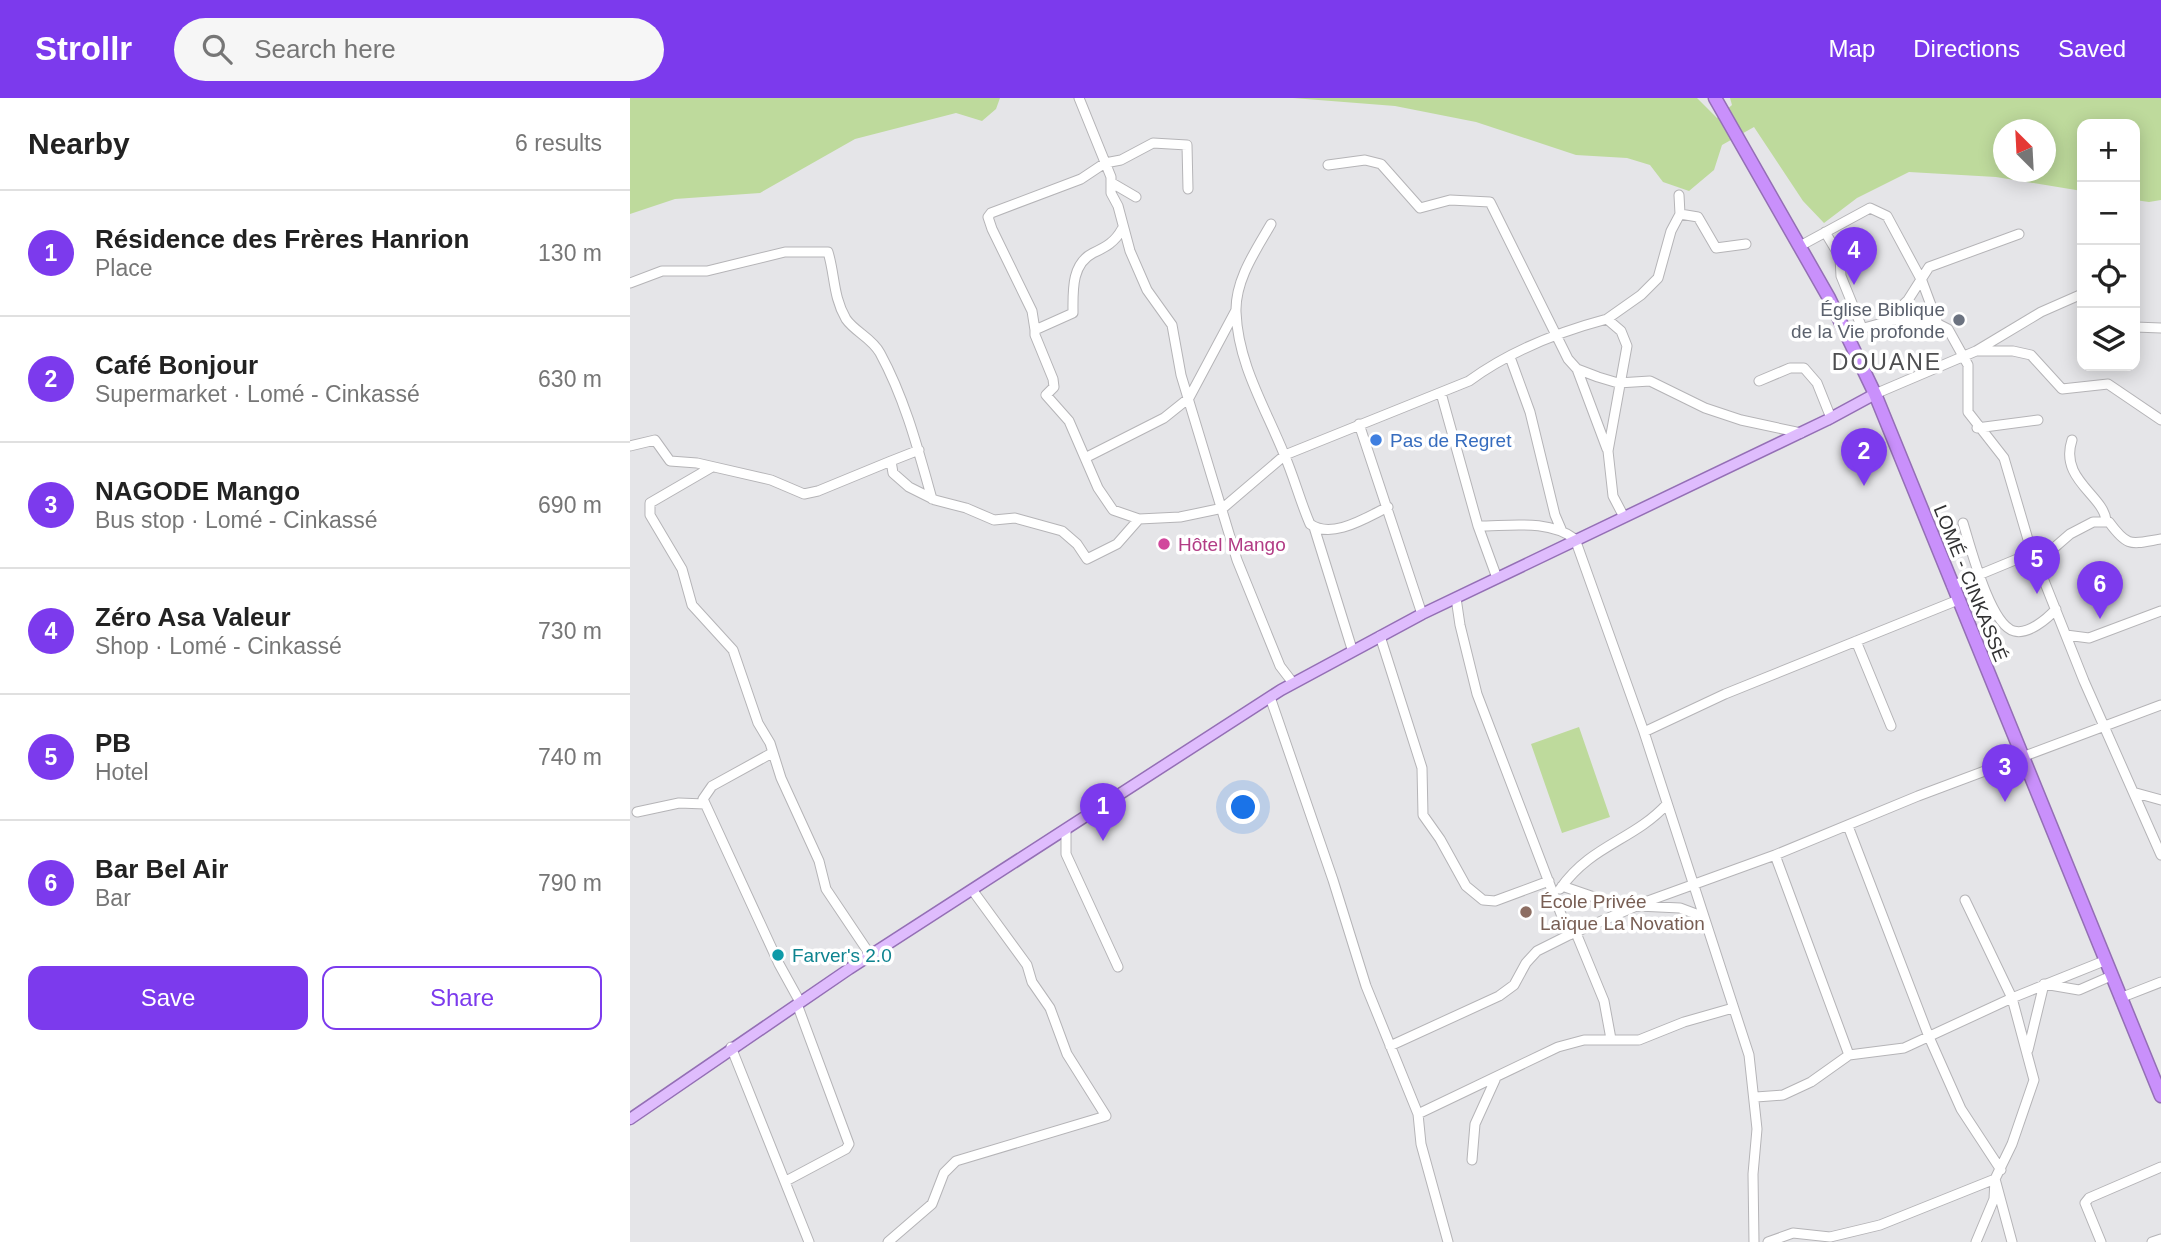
<!DOCTYPE html>
<html lang="en">
<head>
<meta charset="utf-8">
<style>
  :root { --surface:#fff; --page:#f6f6f6; --text:#222; --muted:#767676; --line:#e0e0e0; --accent:#7c3aed }
  body { margin:0; font-family:Arial,sans-serif; background:var(--page); color:var(--text) }
  .controls { position:absolute; right:21px; top:21px; display:grid; overflow:hidden; border-radius:14px; box-shadow:0 4px 18px #0003 }
  .controls button { width:63px; height:63px; display:grid; place-items:center; padding:0; border:0; border-bottom:2px solid var(--line); background:var(--surface); color:var(--text); font:35px sans-serif }
  .compass { position:absolute; left:1363px; top:21px; width:63px; height:63px; border-radius:50%; background:var(--surface); box-shadow:0 4px 18px #0003; rotate:336deg }
  .you { position:absolute; left:614px; top:710px; width:24px; height:24px; margin:-18px; border:5px solid #fff; border-radius:50%; background:#1a73e8; box-shadow:0 0 0 10px #1a73e833 }
  .badge { display:grid; place-items:center; width:46px; height:46px; border-radius:50%; background:var(--accent); color:#fff; font-size:23px; font-weight:700 }
  .pin { position:absolute; translate:-50% -58px; filter:drop-shadow(0 2px 4px #0008) }
  .pin::after { content:''; position:absolute; top:37px; width:24px; height:21px; background:inherit; clip-path:polygon(0 0,100% 0,50% 100%) }
  .list { margin:0; padding:0; list-style:none }
  h2 { display:flex; justify-content:space-between; align-items:center; height:91px; margin:0; padding:0 28px; font-size:30px }
  h2 small { font-size:23px; font-weight:400; color:var(--muted) }
  .list li { display:grid; grid-template-columns:46px 1fr auto; gap:21px; align-items:center; box-sizing:border-box; height:126px; padding:0 28px; border-top:2px solid var(--line) }
  .list b { display:block; font-size:26px; white-space:nowrap }
  .list p { margin:0; font-size:23px; white-space:nowrap; color:var(--muted) }
  .list em { font-size:23px; font-style:normal; color:var(--muted) }
  .actions { display:flex; gap:14px; padding:21px 28px }
  .actions a { flex:1; padding:16px 0; border:2px solid var(--accent); border-radius:14px; text-align:center; font-size:24px; color:var(--accent) }
  .actions .main { background:var(--accent); color:#fff }
  .icon { flex:none; width:38px; height:38px; fill:none; stroke:currentColor; stroke-width:2; stroke-linecap:round; stroke-linejoin:round }
  .map { position:relative; flex:none; width:1531px; height:1144px; overflow:hidden }
  header { display:flex; align-items:center; gap:42px; box-sizing:border-box; height:98px; padding:0 35px; background:var(--accent); color:#fff }
  header strong { font-size:33px }
  nav { display:flex; gap:38px; margin-inline-start:auto; font-size:24px }
  .search { width:490px; height:63px; background:var(--page); display:flex; align-items:center; gap:18px; box-sizing:border-box; padding:0 24px; border-radius:38px; color:var(--muted); font-size:26px }
  main { display:flex }
  aside { flex:1; background:var(--surface) }
  .map>svg:first-child { display:block }
  .green { fill:#beda9c; fill-rule:evenodd }
  .lines { fill:none; stroke-linecap:round; stroke-linejoin:round }
  .minor-casing { stroke:#b5b4b7; stroke-width:11 }
  .major-casing { stroke:#946fb5; stroke-width:13 }
  .highway-casing { stroke:#946fb5; stroke-width:15 }
  .minor { stroke:#fff; stroke-width:9 }
  .major { stroke:#dfbcfd; stroke-width:10 }
  .highway { stroke:#c990fb; stroke-width:12 }
  .worship-dot { fill:#6b7280; stroke:#fff; stroke-width:2.5 }
  .shop-dot { fill:#3f7fe0; stroke:#fff; stroke-width:2.5 }
  .hotel-dot { fill:#d1479c; stroke:#fff; stroke-width:2.5 }
  .education-dot { fill:#8d6e63; stroke:#fff; stroke-width:2.5 }
  .culture-dot { fill:#0f9aa8; stroke:#fff; stroke-width:2.5 }
  .labels { text-anchor:middle; stroke-width:7; stroke-linejoin:round; paint-order:stroke }
  .worship-label { font-size:19px; fill:#5b616d; stroke:#fff; text-anchor:end }
  .shop-label { font-size:19px; fill:#366cbe; stroke:#fff; text-anchor:start }
  .hotel-label { font-size:19px; fill:#b23c85; stroke:#fff; text-anchor:start }
  .street-label { font-size:19px; fill:#323233; stroke:#fff }
  .education-label { font-size:19px; fill:#785e54; stroke:#fff; text-anchor:start }
  .culture-label { font-size:19px; fill:#0d838f; stroke:#fff; text-anchor:start }
  .quarter-label { font-size:23px; letter-spacing:2px; fill:#4e4e50; stroke:#fff }
</style>
</head>
<body>
<header>
<strong>Strollr</strong>
<div class="search"><svg class="icon" aria-label="search" viewBox="0 0 24 24"><circle cx="10" cy="10" r="6"/><path d="M15 15l6 6"/></svg>Search here</div>
<nav><a>Map</a><a>Directions</a><a>Saved</a></nav>
</header>
<main>
<aside>
<h2>Nearby<small>6 results</small></h2>
<ul class="list">
<li><span class="badge">1</span><div><b>Résidence des Frères Hanrion</b><p>Place</p></div><em>130 m</em></li>
<li><span class="badge">2</span><div><b>Café Bonjour</b><p>Supermarket · Lomé - Cinkassé</p></div><em>630 m</em></li>
<li><span class="badge">3</span><div><b>NAGODE Mango</b><p>Bus stop · Lomé - Cinkassé</p></div><em>690 m</em></li>
<li><span class="badge">4</span><div><b>Zéro Asa Valeur</b><p>Shop · Lomé - Cinkassé</p></div><em>730 m</em></li>
<li><span class="badge">5</span><div><b>PB</b><p>Hotel</p></div><em>740 m</em></li>
<li><span class="badge">6</span><div><b>Bar Bel Air</b><p>Bar</p></div><em>790 m</em></li>
</ul>
<div class="actions"><a class="main">Save</a><a>Share</a></div>
</aside>
<div class="map">
<svg width="1531" height="1144" viewBox="0 0 1531 1144">
  <rect width="100%" height="100%" fill="#e5e5e8"/>
  <path class="green" d="M0 0H370L366 11 352 23 326 15 225 41 130 95 45 101 0 116Z
    M663 0H1067L1087 20 1102 7 1100 0H1531V102L1519 104 1505 102V26H1452V93L1366 79 1279 74 1227 100 1194 125 1173 103 1124 29 1092 47 1084 72 1059 93 1033 84 1020 67 997 60 946 57 846 24 765 8ZM1374 32H1416V74H1374Z
    M949 629 980 719 932 735 901 646Z"/>
  <g class="lines">
    <g class="minor-casing">
      <path id="minor" d="M449 0 481 79V95L488 108 500 153 517 192 542 227 551 277 607 462 650 568 663 585
        M698 67 735 62 751 66 790 110 820 102 860 104 938 261 947 271 968 279 988 285 1020 283 1075 310 1111 322 1171 335
        M482 85 506 99
        M1050 116 1068 119 1086 150 1116 146
        M641 126C626 152 605 182 606 214 608 266 635 309 654 356 664 379 670 403 680 426 702 442 737 419 758 409
        M492 131C485 144 476 149 463 155 441 166 443 194 443 215L405 232V237L423 281 424 289 416 297 439 323 468 390 483 412 509 421 550 419 593 410 655 357 839 283C880 253 928 234 977 221L991 233 997 248 978 353 983 398 994 419
        M1195 134 1210 159 1211 178 1232 230
        M1170 148 1240 110 1257 118 1292 183 1308 226
        M0 185 32 173H77L155 154H198C205 177 203 199 216 221 225 234 242 240 250 255 275 301 288 351 302 401
        M977 221 1011 197 1028 180 1041 133 1050 116 1049 97
        M1257 222 1278 202 1299 169 1389 136
        M1505 229 1531 230
        M405 232 402 213 362 131 358 119 361 115 451 81 475 65 491 62 523 45 557 47 558 91
        M1216 235 1263 222 1308 226 1318 231 1338 267V314L1374 360 1399 445 1454 583 1531 757
        M1347 253H1383L1401 257 1432 291 1478 286 1531 322
        M880 259 900 314 925 417 931 431
        M947 271 977 351
        M1129 283 1160 270H1174L1187 285 1201 320
        M811 295 848 428 867 480
        M1245 296 1346 253 1411 214 1452 196
        M729 326 792 516
        M1347 330 1408 322
        M1442 342C1429 381 1473 397 1476 422
        M0 348 25 342 40 363 67 365 141 382 174 396 188 393 261 363 263 375 279 389 305 402 336 410 364 422 385 420 432 433 447 446 457 461 487 446 509 421
        M455 360 534 320 559 300 606 212
        M261 363 289 352
        M82 369 20 405V417L52 471 62 507 103 552 128 625 140 645 151 680 189 763 196 791 241 858
        M1333 425C1340 447 1360 527 1384 533 1398 537 1417 521 1426 511
        M848 428C880 428 918 421 945 441L1014 634 1119 957 1127 1031 1123 1076 1124 1144
        M684 429 722 551
        M1322 488 1397 457 1425 449 1440 436 1463 424H1479C1498 450 1501 446 1531 441
        M826 500 830 527 847 596 939 837
        M1436 537 1459 540 1531 513
        M750 538 792 670 793 717 810 741 836 788 853 802 865 803 919 783
        M1226 543 1261 628
        M640 599 703 782 736 888 788 1016 791 1046 818 1144
        M1014 634 1095 596 1328 502
        M142 655 82 688 73 701 149 866 170 904
        M1506 695 1531 702
        M7 714 49 705 75 706
        M1218 728 1299 939 1331 1011 1371 1072
        M436 732V756L488 869
        M1145 757 1219 957
        M932 788 987 807 1050 810 1074 819
        M930 791C962 746 1003 743 1037 706
        M1335 802 1382 900 1404 982 1382 1046 1365 1081 1364 1101 1346 1144
        M946 835 974 903 981 941
        M1490 900 1531 884
        M760 948 869 898 884 887 896 865 907 853 939 837 1018 803 1145 757 1288 698 1531 607
        M101 949 179 1144
        M1398 952 1414 886 1449 892 1481 878
        M1126 999 1153 997 1181 984 1219 957 1274 950 1382 900 1474 863
        M788 1016 928 949 954 942H1009L1054 924 1103 910
        M842 1062 845 1026 865 982
        M156 1083 216 1051 219 1046 167 906
        M258 1144 302 1106 314 1075 326 1063 476 1018 437 956 420 910 402 884 397 867 343 793
        M1138 1144 1163 1135 1200 1139 1250 1127 1365 1081 1382 1144
        M1471 1144 1455 1105 1459 1100 1531 1069
        M1522 1144 1531 1141"/>
    </g>
    <g class="major-casing">
      <path id="major" d="M0 1021 219 871 651 592 792 516 1197 322 1245 296"/>
    </g>
    <g class="highway-casing">
      <path id="highway" d="M1085 0 1199 200 1245 296 1531 998"/>
    </g>
    <use href="#minor" class="minor"/>
    <use href="#major" class="major"/>
    <use href="#highway" class="highway"/>
  </g>
  <circle class="worship-dot" cx="1329" cy="222" r="7"/>
  <circle class="shop-dot" cx="746" cy="342" r="7"/>
  <circle class="hotel-dot" cx="534" cy="446" r="7"/>
  <circle class="education-dot" cx="896" cy="814" r="7"/>
  <circle class="culture-dot" cx="148" cy="857" r="7"/>
  <g class="labels">
    <g class="worship-label">
      <text x="1315" y="218">Église Biblique<tspan x="1315" dy="22">de la Vie profonde</tspan></text>
    </g>
    <g class="shop-label">
      <text x="760" y="349">Pas de Regret</text>
    </g>
    <g class="hotel-label">
      <text x="548" y="453">Hôtel Mango</text>
    </g>
    <g class="street-label">
      <text transform="translate(1341 485) rotate(68)" y="7">LOMÉ - CINKASSÉ</text>
    </g>
    <g class="education-label">
      <text x="910" y="810">École Privée<tspan x="910" dy="22">Laïque La Novation</tspan></text>
    </g>
    <g class="culture-label">
      <text x="162" y="864">Farver's 2.0</text>
    </g>
    <g class="quarter-label">
      <text x="1257" y="272">DOUANE</text>
    </g>
  </g>
</svg>
<div class="controls">
<button>+</button>
<button>−</button>
<button><svg class="icon" aria-label="locate" viewBox="0 0 24 24"><circle cx="12" cy="12" r="6"/><path d="M12 2v4M12 18v4M2 12h4M18 12h4"/></svg></button>
<button><svg class="icon" aria-label="layers" viewBox="0 0 24 24"><path d="M12 4l9 5-9 5-9-5zM3 14l9 5 9-5"/></svg></button>
</div>
<svg class="compass" viewBox="-18 -18 36 36"><path d="M0-13l5 13h-10z" fill="#e53935"/><path d="M0 13l5-13h-10z" fill="#767676"/></svg>
<div class="you"></div>
<div class="pin badge" style="left:473px;top:743px">1</div>
<div class="pin badge" style="left:1234px;top:388px">2</div>
<div class="pin badge" style="left:1375px;top:704px">3</div>
<div class="pin badge" style="left:1224px;top:187px">4</div>
<div class="pin badge" style="left:1407px;top:496px">5</div>
<div class="pin badge" style="left:1470px;top:521px">6</div>
</div>
</main>
</body>
</html>
